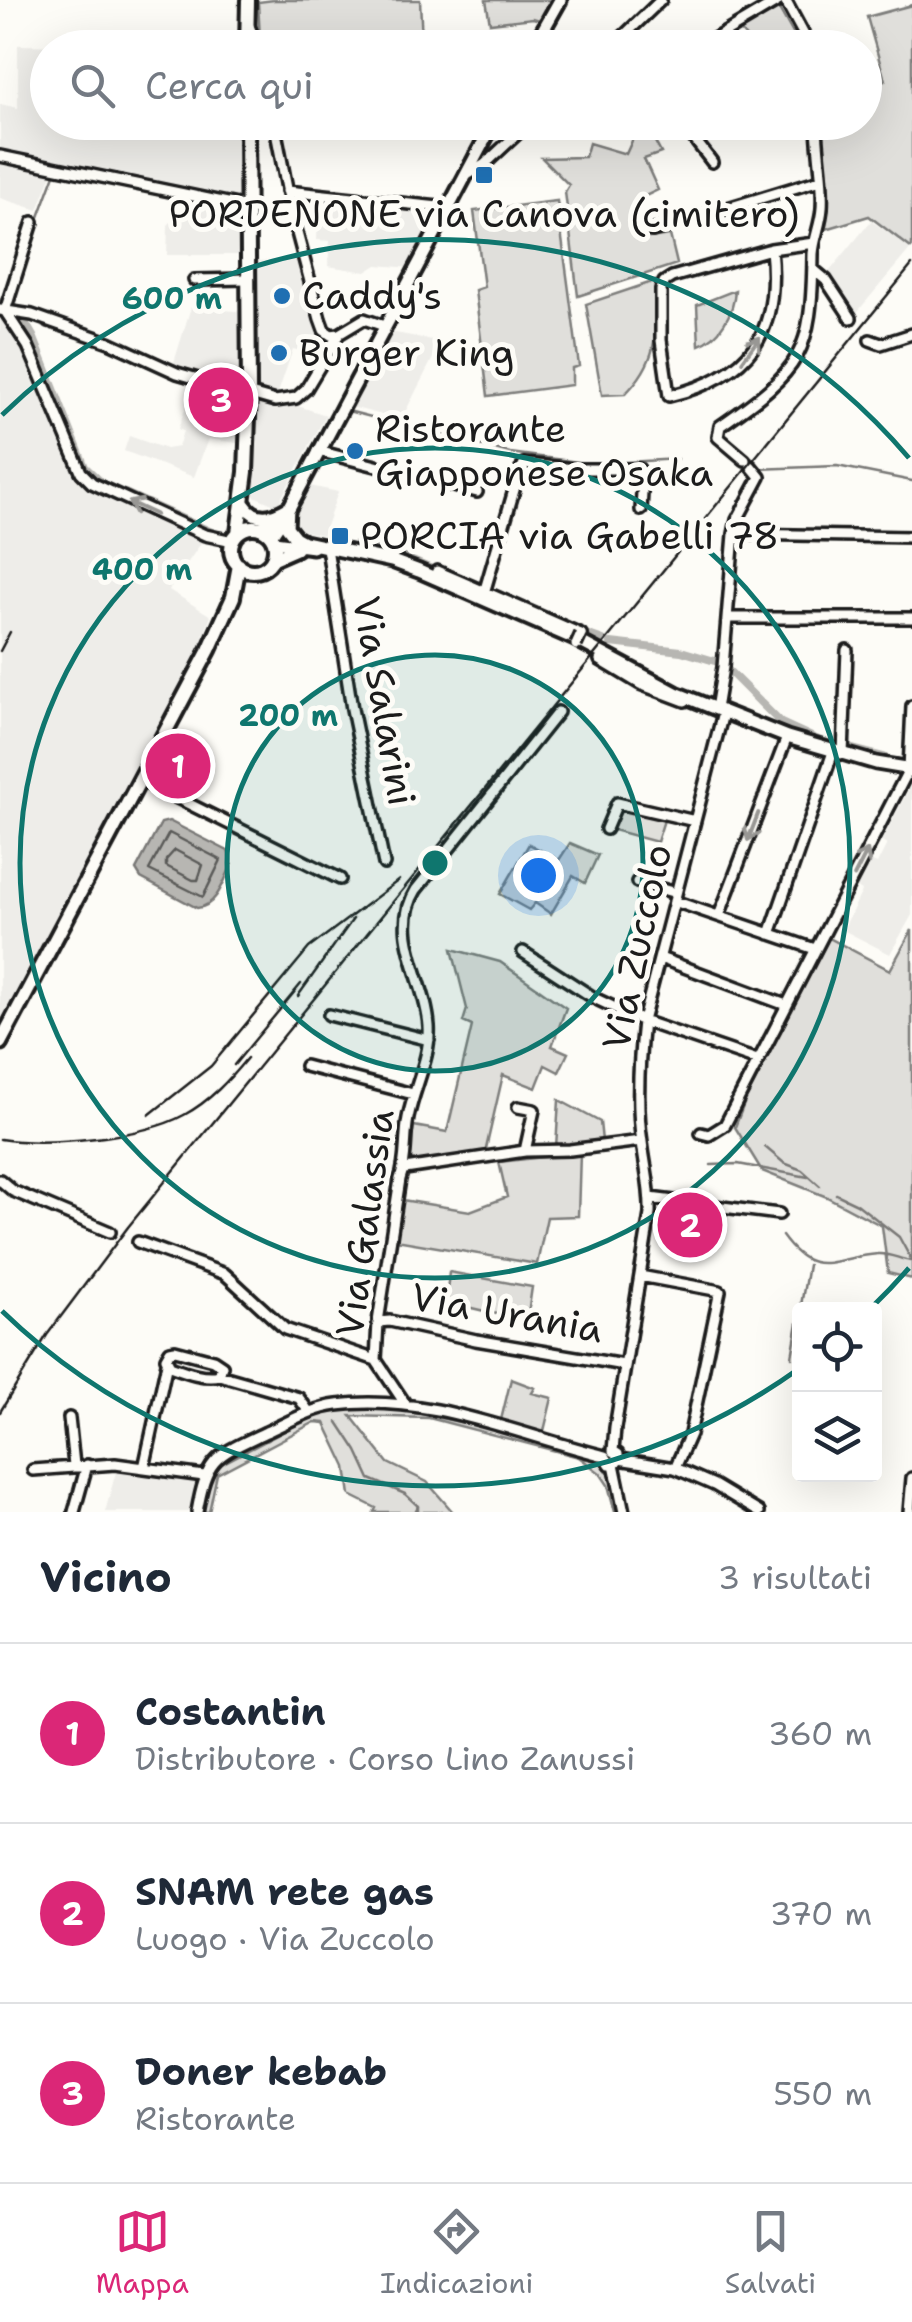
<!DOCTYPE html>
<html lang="it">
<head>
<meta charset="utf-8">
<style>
  :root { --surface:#fff; --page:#f2f2f3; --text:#1f2937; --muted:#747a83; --line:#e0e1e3; --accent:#db2777 }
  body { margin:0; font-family:"Shantell Sans",sans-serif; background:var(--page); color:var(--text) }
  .controls { position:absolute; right:30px; bottom:30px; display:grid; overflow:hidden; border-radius:10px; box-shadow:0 10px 40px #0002 }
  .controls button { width:90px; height:90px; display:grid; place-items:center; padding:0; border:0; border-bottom:2px solid var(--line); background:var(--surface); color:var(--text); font:50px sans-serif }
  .you { position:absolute; left:538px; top:875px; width:35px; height:35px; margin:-25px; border:8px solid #fff; border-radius:50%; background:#1a73e8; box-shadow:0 0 0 15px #1a73e833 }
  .badge { display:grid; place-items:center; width:65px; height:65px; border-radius:50%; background:var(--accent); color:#fff; font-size:32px; font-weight:700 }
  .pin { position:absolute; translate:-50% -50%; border:5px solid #fff; box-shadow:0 2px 10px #0006 }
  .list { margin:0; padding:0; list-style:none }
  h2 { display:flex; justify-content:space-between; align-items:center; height:130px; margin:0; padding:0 40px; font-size:42px }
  h2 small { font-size:32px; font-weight:400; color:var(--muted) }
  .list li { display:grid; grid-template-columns:65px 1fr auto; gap:30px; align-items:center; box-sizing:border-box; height:180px; padding:0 40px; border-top:2px solid var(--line) }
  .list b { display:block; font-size:38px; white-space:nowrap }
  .list p { margin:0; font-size:32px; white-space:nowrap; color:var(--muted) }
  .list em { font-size:32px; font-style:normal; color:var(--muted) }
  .icon { flex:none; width:55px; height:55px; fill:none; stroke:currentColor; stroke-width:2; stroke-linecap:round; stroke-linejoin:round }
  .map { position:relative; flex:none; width:912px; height:1512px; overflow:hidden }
  .search { position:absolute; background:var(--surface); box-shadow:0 10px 40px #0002; left:30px; right:30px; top:30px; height:110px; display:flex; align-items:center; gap:25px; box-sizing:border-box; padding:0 35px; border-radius:55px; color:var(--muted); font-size:38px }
  .sheet { height:670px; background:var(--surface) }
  nav { display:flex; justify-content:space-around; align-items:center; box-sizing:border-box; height:140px; border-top:2px solid var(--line); background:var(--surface); font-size:28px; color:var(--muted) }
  nav a { display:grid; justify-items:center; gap:5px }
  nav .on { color:var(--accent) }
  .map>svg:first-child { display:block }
  .built { fill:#eeede9 }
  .green { fill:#e0dfdb; stroke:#7e7e7c; stroke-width:2.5 }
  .water { fill:#b7b6b2; stroke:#797876; stroke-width:2.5 }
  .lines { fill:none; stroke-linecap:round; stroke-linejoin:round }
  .shore { stroke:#5a5a58; stroke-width:2.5 }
  .stream { stroke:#797876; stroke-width:2.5 }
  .canal { stroke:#b7b6b2; stroke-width:8 }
  .street-casing { stroke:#1c1c1c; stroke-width:16 }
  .secondary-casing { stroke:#1c1c1c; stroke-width:19 }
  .primary-casing { stroke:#1c1c1c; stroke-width:20 }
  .street { stroke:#fdfcf7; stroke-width:9 }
  .secondary { stroke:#fdfcf7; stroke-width:11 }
  .primary { stroke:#fdfcf7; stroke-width:12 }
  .rail { stroke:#1c1c1c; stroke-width:2.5 }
  .street-bridge-casing { stroke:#1c1c1c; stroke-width:16; stroke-linecap:butt }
  .street-bridge { stroke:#fdfcf7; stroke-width:9 }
  .oneway { stroke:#989794 }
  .ring { fill:none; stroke:#0f766e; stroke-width:5 }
  .poi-dot { fill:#1f6fb2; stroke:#fdfcf7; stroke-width:4 }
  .labels { text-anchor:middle; stroke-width:10; stroke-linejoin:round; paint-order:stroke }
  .poi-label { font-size:38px; fill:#1c1c1c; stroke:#fdfcf7; text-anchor:start }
  .street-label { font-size:38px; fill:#1c1c1c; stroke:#fdfcf7 }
  .centre { fill:#0f766e; stroke:#fdfcf7; stroke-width:5 }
  .ring-label { font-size:30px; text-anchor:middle; font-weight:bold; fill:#0f766e; stroke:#fdfcf7; stroke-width:10; stroke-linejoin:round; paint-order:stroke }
</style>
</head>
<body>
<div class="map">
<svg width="912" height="1512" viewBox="0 0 912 1512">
  <rect width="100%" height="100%" fill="#fdfcf7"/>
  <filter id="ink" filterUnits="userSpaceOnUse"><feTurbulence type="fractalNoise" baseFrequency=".01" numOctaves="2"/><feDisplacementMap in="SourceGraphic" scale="20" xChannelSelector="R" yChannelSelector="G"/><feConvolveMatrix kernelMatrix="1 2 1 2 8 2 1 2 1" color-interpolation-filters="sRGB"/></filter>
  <g filter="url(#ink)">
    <path class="built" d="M18 45 130 47 48 48V122L245 123 246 255H167L168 225 180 213 183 201 52 174 38 210 0 198V104L18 108Z
      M329 200 443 212 412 268 377 265 366 272 328 266 330 241 317 240 318 219H328Z
      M871 221 911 248 853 317 825 277Z
      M302 260 318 319 334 337 322 357 293 349 276 399 326 415 277 506 245 492 250 261Z
      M191 307 246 312 245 444 208 439 194 477 124 451 129 436 166 449 178 447 183 431 178 429 196 378 172 369Z
      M0 318 20 340 33 364 76 471 85 482 98 492 198 537 201 543 169 590 211 616 194 662 0 1023Z
      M385 331 438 341 433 358 401 420 344 405Z
      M310 486 338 492 323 535 293 529V515Z
      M912 783V915L890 954 843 930 862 891 857 888 870 861 877 864 887 844 882 841Z
      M117 1468 200 1479 194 1512H105Z"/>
    <path class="green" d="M274 0H420L422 42 260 39 258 2Z
      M486 0H553L543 21 533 18 490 23Z
      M912 5V247L911 248 869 216 826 229 823 136 824 123 864 122 865 84 885 80 867 17Z
      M778 7 800 46 754 47 740 30Z
      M640 123H645L661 153 644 159 658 190 635 201 648 238 670 235 677 264 578 296 565 192 569 185 542 158 585 157 589 143 626 154Z
      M557 201 579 366 572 368V385L488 396 475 290 484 287 474 211Z
      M655 281C656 327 662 358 625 394L602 395 586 304Z
      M735 290C734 312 720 338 699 345L697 305Z
      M619 805 665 817 657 842 609 829Z
      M570 843 598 855 585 883 573 876 551 914 535 903 529 910 500 894 529 844 559 860Z
      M912 930V1279L888 1273 882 1226 827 1197 762 1171 735 1127 745 1101 829 938 890 970Z
      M452 949 500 962 566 1008 552 1046 568 1053 559 1072 545 1065 536 1088 503 1075 485 1153 414 1162 408 1157 414 1126 447 1132 472 1026 463 1022 467 1009Z
      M559 1100 600 1122 602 1141 556 1147Z
      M580 1153 578 1216 547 1217 537 1264 396 1240 402 1200 470 1211 507 1197 499 1162Z
      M449 1272 532 1287 527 1321 446 1302Z
      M511 1379 535 1388 532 1393 552 1398 543 1435 500 1424Z
      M397 1409 484 1427 601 1463 609 1474 619 1512H615L608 1485 600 1473 579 1457 429 1418 351 1416 388 1463 427 1482 453 1512H418V1506L415 1512H374L376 1508 350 1495 346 1467 325 1423 315 1422 217 1474 209 1512H202L209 1476 216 1467 315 1415 334 1410Z"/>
    <path class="water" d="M169 821 228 851 232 864C224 881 217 906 197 908L141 878 136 870 161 823Z"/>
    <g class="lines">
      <path class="shore" d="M169 833 221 860 203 897 149 870Z
        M175 850 203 865 198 880H193L166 866V860Z"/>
      <path class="stream" d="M36 225 55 174
        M348 411 510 453 593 464 678 459
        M756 469 837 466 912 481
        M765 1147 784 1163 802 1170 820 1186
        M711 1165 738 1164 808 1177
        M836 1194 857 1204 899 1237 912 1261
        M782 1236C814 1281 833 1257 878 1254 889 1253 899 1259 910 1261
        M792 1357 808 1265
        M338 1422 357 1451 370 1479 405 1494 418 1506 416 1512"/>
      <path class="canal" d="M0 302 2 303
        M23 319 33 336 85 467 103 484
        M125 493 216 534 226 535
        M280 536 284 537
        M357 543 393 553 434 570
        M586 634 603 640
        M611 643 681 651 718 662
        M728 670 781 723 818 740 884 757"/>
      <g class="street-casing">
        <path id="street" d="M785 0 811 48
          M249 26 258 48
          M611 48 661 0
          M699 48 780 0
          M274 122 292 214 320 319 324 330 331 335 339 334
          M681 122 712 162
          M0 156 247 207
          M467 175 484 165 530 122
          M287 191 448 208
          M652 231 820 180
          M771 249C780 334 751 376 669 396L661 340V290L664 282 672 277 771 249 814 243
          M814 270 826 280 851 318
          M194 280 248 279
          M0 310 32 315 109 342 177 373 275 401 296 398 306 389 339 334 364 319 384 326
          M5 311 28 346 81 472 92 483 205 535 233 541
          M5 311 33 222
          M870 340 881 344 912 334
          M318 451 477 492
          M745 460 718 437 720 426C802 369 812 354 813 254 814 238 821 224 822 208 824 180 817 151 817 122
          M734 534 912 537
          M327 548 352 709 384 864
          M434 578 437 571 581 634
          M484 593 519 473 524 464 575 469H639L643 476 641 510
          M727 618H912
          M600 660 640 684 685 701
          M716 709 723 667 734 534 737 520 760 477 751 466
          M843 754 847 650
          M141 780 340 879
          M606 829 617 803 695 821
          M637 882 676 893
          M674 901 815 949
          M719 916 787 737
          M770 934 833 752
          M523 952 594 998 643 1021 757 1060
          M660 958 786 1005
          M329 1015 429 1040
          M305 1066 413 1094
          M518 1107 534 1110 525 1151
          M701 1133 709 1135 725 1125 909 769 912 706
          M405 1169 525 1151 570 1150 641 1141
          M0 1180 13 1191 110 1232
          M650 1198 779 1214
          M138 1242 225 1274 285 1329 376 1360 406 1405
          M640 1276 720 1291 690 1434 675 1468
          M378 1322 390 1321 476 1340 624 1365
          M376 1360 378 1322 400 1179C407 1161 404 1138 408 1118 414 1087 431 1057 429 1026 426 979 389 934 416 890L558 712
          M219 1375 222 1366 213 1360 175 1350 170 1351 166 1358 170 1366C184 1371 204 1379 219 1375L299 1398 309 1412
          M69 1418 74 1465
          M619 1459 675 1468 714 1485 759 1512
          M614 1464 624 1512
          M144 1468 167 1363
          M33 1470 115 1464 204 1476
          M74 1512 87 1465
          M197 1512C207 1456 216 1456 266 1432 289 1422 312 1408 337 1405 427 1393 519 1435 605 1456L610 1464 618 1461V1454L613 1451 615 1428 650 1214C651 1189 645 1167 642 1142 636 1104 639 1059 643 1021L723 713
          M909 1512 912 1478"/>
      </g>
      <g class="secondary-casing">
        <path id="secondary" d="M533 48 560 0
          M245 505C256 522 273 517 288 508
          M288 508 287 527 295 537 304 542 392 561 419 571 575 639 676 693 787 737 876 763 912 769
          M260 528 282 515
          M271 536 286 514 494 122
          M274 542 313 547
          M273 559 296 549"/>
      </g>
      <g class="primary-casing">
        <path id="primary" d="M247 48 248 0
          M231 549a22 22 0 1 1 44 0a22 22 0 1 1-44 0Z
          M238 533 246 472 249 389 247 122
          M0 1043 209 650 233 597 239 565"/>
      </g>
      <use href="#street" class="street"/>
      <use href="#secondary" class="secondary"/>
      <use href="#primary" class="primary"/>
      <path class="rail" d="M0 651 10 632
        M298 996 353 919
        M234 1065 301 984
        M149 1115 211 1066 309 948 399 880
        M0 1139C48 1146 142 1138 184 1115 210 1101 229 1080 247 1058
        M0 1412 47 1335 128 1227 912 265"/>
      <g class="street-bridge-casing">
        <path id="street-bridge" d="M576 645 581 634"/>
      </g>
      <use href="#street-bridge" class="street-bridge"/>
    </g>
    <defs><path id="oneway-shaft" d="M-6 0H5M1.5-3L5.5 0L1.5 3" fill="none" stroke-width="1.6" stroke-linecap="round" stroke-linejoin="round" transform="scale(2.5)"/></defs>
    <g class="oneway">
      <use href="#oneway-shaft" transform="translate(751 349) rotate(-54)"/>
      <use href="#oneway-shaft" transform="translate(142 508) rotate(-155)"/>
      <use href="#oneway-shaft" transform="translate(753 827) rotate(111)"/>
      <use href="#oneway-shaft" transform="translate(861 863) rotate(-63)"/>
    </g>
  </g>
  <circle cx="435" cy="863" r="208" fill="#0f766e" fill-opacity=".12"/>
  <g class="ring">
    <circle cx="435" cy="863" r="208"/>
    <circle cx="435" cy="863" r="415"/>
    <path d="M909 1268A623 623 0 0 1 872 1307M797 1370A623 623 0 0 1 2 1311M2 415A623 623 0 0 1 909 458"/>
  </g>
  <g class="poi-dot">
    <rect x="474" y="165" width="20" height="20" rx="5"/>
    <circle cx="282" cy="296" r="10"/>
    <circle cx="279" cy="353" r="10"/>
    <circle cx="355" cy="451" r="10"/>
    <rect x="330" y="526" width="20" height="20" rx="5"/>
  </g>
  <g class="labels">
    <g class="poi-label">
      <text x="484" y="227" text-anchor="middle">PORDENONE via Canova (cimitero)</text>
      <text x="302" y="309">Caddy's</text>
      <text x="299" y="366">Burger King</text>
      <text x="375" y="442">Ristorante<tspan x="375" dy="44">Giapponese Osaka</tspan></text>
      <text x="360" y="549">PORCIA via Gabelli 78</text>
    </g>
    <g class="street-label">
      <text transform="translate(384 701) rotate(80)" y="13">Via Salarini</text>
      <text transform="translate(637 947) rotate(-78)" y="13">Via Zuccolo</text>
      <text transform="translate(365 1223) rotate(-82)" y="13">Via Galassia</text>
      <text transform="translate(507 1313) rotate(10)" y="13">Via Urania</text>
    </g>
  </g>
  <circle cx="435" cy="863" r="15" class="centre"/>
  <g class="ring-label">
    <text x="172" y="309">600 m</text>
    <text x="142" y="580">400 m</text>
    <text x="288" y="726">200 m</text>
  </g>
</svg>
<div class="controls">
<button><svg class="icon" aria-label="locate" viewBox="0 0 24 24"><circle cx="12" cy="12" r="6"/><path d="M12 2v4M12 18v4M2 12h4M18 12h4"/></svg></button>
<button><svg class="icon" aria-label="layers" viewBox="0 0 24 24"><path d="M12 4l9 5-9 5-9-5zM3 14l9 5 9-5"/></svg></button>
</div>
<div class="you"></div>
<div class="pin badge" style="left:178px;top:766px">1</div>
<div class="pin badge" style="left:690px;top:1225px">2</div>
<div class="pin badge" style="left:221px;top:400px">3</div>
<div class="search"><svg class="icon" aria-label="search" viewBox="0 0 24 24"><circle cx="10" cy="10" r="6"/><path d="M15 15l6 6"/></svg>Cerca qui</div>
</div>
<section class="sheet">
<h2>Vicino<small>3 risultati</small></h2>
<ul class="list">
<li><span class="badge">1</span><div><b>Costantin</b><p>Distributore · Corso Lino Zanussi</p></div><em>360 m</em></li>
<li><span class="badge">2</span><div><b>SNAM rete gas</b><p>Luogo · Via Zuccolo</p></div><em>370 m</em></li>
<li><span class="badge">3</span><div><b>Doner kebab</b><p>Ristorante</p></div><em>550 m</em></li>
</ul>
</section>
<nav>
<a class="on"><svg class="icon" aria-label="map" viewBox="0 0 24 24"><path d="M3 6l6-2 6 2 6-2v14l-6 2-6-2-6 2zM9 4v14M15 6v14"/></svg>Mappa</a>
<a><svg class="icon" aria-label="directions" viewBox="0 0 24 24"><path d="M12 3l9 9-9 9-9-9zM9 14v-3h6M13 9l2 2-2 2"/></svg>Indicazioni</a>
<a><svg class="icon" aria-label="saved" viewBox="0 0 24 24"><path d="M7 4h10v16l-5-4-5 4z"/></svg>Salvati</a>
</nav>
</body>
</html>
